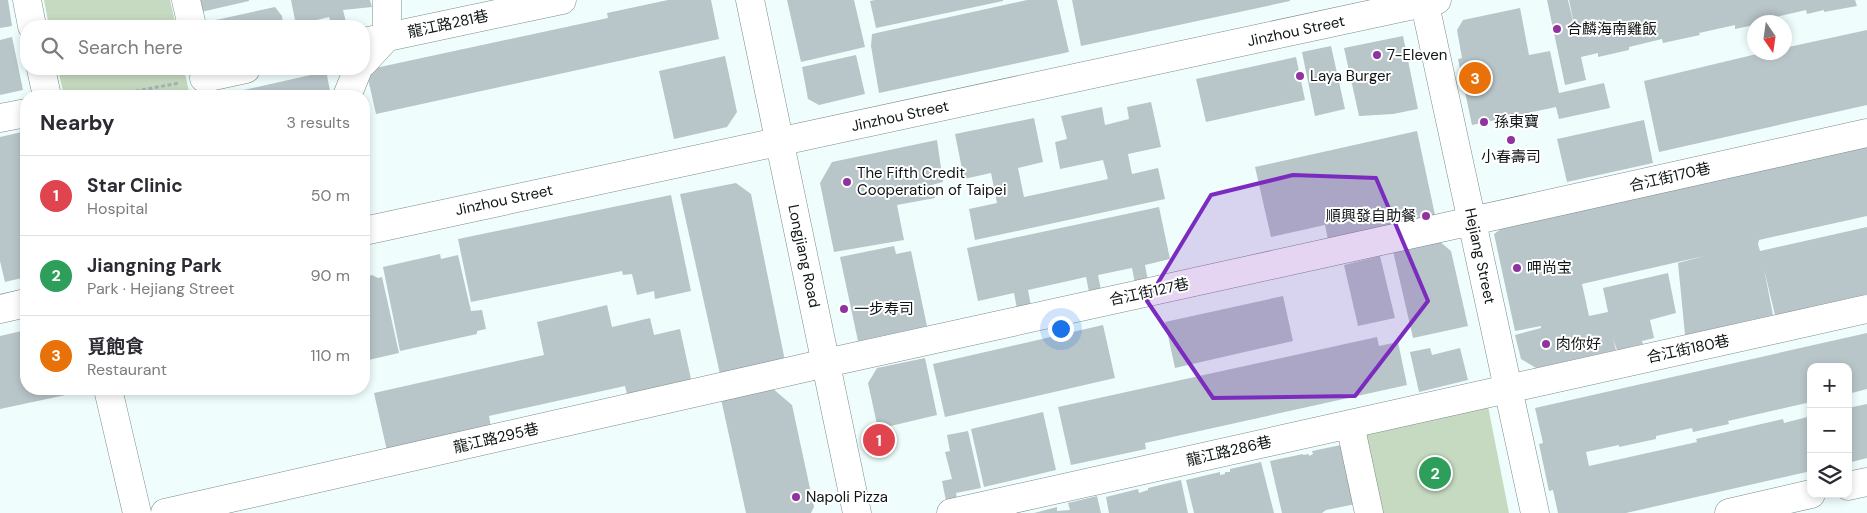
<!DOCTYPE html>
<html lang="en">
<head>
<meta charset="utf-8">
<style>
  :root { --surface:#fff; --page:#f2f2f3; --text:#2b2b33; --muted:#7c7c81; --line:#e1e1e2; --accent:#8f339e }
  body { margin:0; font-family:"DM Sans","Noto Sans TC",sans-serif; background:var(--page); color:var(--text) }
  .controls { position:absolute; right:15px; bottom:15px; display:grid; overflow:hidden; border-radius:10px; box-shadow:0 2px 8px #0003 }
  .controls button { width:45px; height:45px; display:grid; place-items:center; padding:0; border:0; border-bottom:1px solid var(--line); background:var(--surface); color:var(--text); font:25px sans-serif }
  .compass { position:absolute; left:1747px; top:15px; width:45px; height:45px; border-radius:50%; background:var(--surface); box-shadow:0 2px 8px #0003; rotate:167deg }
  .you { position:absolute; left:1060px; top:328px; width:18px; height:18px; margin:-12px; border:4px solid #fff; border-radius:50%; background:#1a73e8; box-shadow:0 0 0 8px #1a73e833 }
  .badge { display:grid; place-items:center; width:32px; height:32px; border-radius:50%; background:var(--accent); color:#fff; font-size:16px; font-weight:700 }
  .pin { position:absolute; translate:-50% -50%; border:2px solid #fff; box-shadow:0 1px 5px #0006 }
  .list { margin:0; padding:0; list-style:none }
  h2 { display:flex; justify-content:space-between; align-items:center; height:65px; margin:0; padding:0 20px; font-size:21px }
  h2 small { font-size:16px; font-weight:400; color:var(--muted) }
  .list li { display:grid; grid-template-columns:32px 1fr auto; gap:15px; align-items:center; box-sizing:border-box; height:80px; padding:0 20px; border-top:1px solid var(--line) }
  .list b { display:block; font-size:19px; white-space:nowrap }
  .list p { margin:0; font-size:16px; white-space:nowrap; color:var(--muted) }
  .list em { font-size:16px; font-style:normal; color:var(--muted) }
  .icon { flex:none; width:28px; height:28px; fill:none; stroke:currentColor; stroke-width:2; stroke-linecap:round; stroke-linejoin:round }
  .map { position:relative; flex:none; width:1867px; height:513px; overflow:hidden }
  .search { position:absolute; background:var(--surface); box-shadow:0 2px 8px #0003; left:20px; top:20px; width:350px; height:55px; display:flex; align-items:center; gap:12px; box-sizing:border-box; padding:0 18px; border-radius:20px; color:var(--muted); font-size:19px }
  .panel { position:absolute; background:var(--surface); box-shadow:0 2px 8px #0003; left:20px; top:90px; width:350px; height:305px; border-radius:20px }
  .map>svg:first-child { display:block }
  .green { fill:#c6dac1 }
  .building { fill:#b8c5c9 }
  .lines { fill:none; stroke-linecap:round; stroke-linejoin:round }
  .minor-casing { stroke:#7c8a89; stroke-width:29 }
  .path { stroke:#a7b2b2; stroke-width:3; stroke-dasharray:4 2.5; stroke-linecap:butt }
  .minor { stroke:#fff; stroke-width:28 }
  .marked { fill:#7b2cbf; fill-opacity:0.2; stroke:#7b2cbf; stroke-width:4; stroke-linejoin:round }
  .poi-dot { fill:#8f339e; stroke:#fff; stroke-width:2 }
  .labels { text-anchor:middle; stroke-width:4; stroke-linejoin:round; paint-order:stroke }
  .street-label { font-size:15px; fill:#101515; stroke:#fff }
  .poi-label { font-size:15px; fill:#101515; stroke:#fff; text-anchor:start }
</style>
</head>
<body>
<div class="map">
<svg width="1867" height="513" viewBox="0 0 1867 513">
  <rect width="100%" height="100%" fill="#effefd"/>
  <path class="green" d="M44 0H170L176 26H49Z
    M58 69H184L190 96H64Z
    M1488 406 1509 513H1378L1360 433Z"/>
  <path class="building" d="M0 0H8L12 26 0 28Z
    M198 0H249V1L201 12Z
    M291 0H370L372 7 343 10 347 26H332L329 17 296 25Z
    M668 0H711L719 39 376 114 366 70 608 18 607 13Z
    M787 0H854L865 47 801 62Z
    M875 0H1003V1L876 28 870 1Z
    M1027 0H1057L1069 52 879 93 871 46 872 34Z
    M1072 0H1290V1L1081 46Z
    M1547 0H1568L1576 34 1569 0H1855L1857 6 1824 12V10L1807 14 1806 10 1771 18 1772 21 1754 22V25L1735 29V25L1699 33 1700 35 1663 43 1662 39 1629 47V50L1598 57V53L1581 57 1586 80 1565 85Z
    M275 7 282 16 283 23 286 22 290 26H203L202 23Z
    M1520 8 1529 55 1550 51 1559 93 1604 83 1610 108 1559 119 1556 107 1472 125 1458 59 1462 58 1457 30 1463 20Z
    M1867 30V105L1659 152 1644 81 1765 52H1784V48Z
    M1403 36 1418 109 1393 114 1359 116 1344 48Z
    M12 37 23 90 0 95V40Z
    M1331 46 1345 109 1315 116 1302 52Z
    M856 55 865 94 819 105 808 99 802 67Z
    M725 56 737 112 727 127 674 139 659 71Z
    M1296 57 1305 100 1206 122 1196 79Z
    M326 70 331 96H217L315 74V73Z
    M1151 102 1161 147 1128 154 1132 174 1158 168 1165 199 975 240 969 209 997 203 991 173 964 179 955 134 1034 118 1043 162 1018 168 1024 197 1108 179 1103 160 1060 169 1055 142 1067 139 1061 116 1102 107 1105 125 1129 119 1127 107Z
    M1644 120 1653 163 1567 182 1557 139Z
    M26 131V277L5 282 0 261V137Z
    M1417 131 1435 215 1328 240 1325 225 1271 237 1255 167Z
    M937 140 943 182 932 185 935 198 897 205 904 240 834 252 820 183 832 162Z
    M1867 146V216L1759 240 1758 244 1760 251 1867 227V294L1775 315 1764 269 1773 315 1685 335 1678 263 1704 256 1582 284 1589 316 1608 312 1603 288 1668 273 1676 313 1650 320 1654 338 1642 341 1643 344 1617 350 1613 339 1616 350 1536 368 1521 359 1515 335 1541 328V326L1515 331 1494 234 1501 229Z
    M736 183 751 194 785 361 720 374 680 194Z
    M671 195 691 291 655 299 654 291 637 295 632 274 623 275 622 271 471 302 458 239Z
    M1159 207 1170 259 1145 265 1148 281 1135 284 1132 268 1098 275 1101 290 1089 292 1086 277 1028 290 1031 306 1017 309 1014 293 978 301 967 248Z
    M1439 241 1451 251 1468 326 1413 338 1393 251Z
    M894 246 896 254 911 251 927 326 858 341 840 257Z
    M440 254 441 259 458 255 471 311 482 310 486 329 477 331V334L400 351 383 267Z
    M1380 256 1395 318 1358 326 1344 265Z
    M372 275 378 278 382 277 399 353 364 361V277Z
    M1283 296 1293 341 1175 368 1165 322Z
    M607 305 612 327 650 318 654 335 680 329 691 379 627 394 625 386 489 416 491 427 387 451 374 393 544 355 537 322Z
    M1103 325 1115 378 945 417 933 364Z
    M26 330V389H88L89 390 0 409V336Z
    M1867 333V389L1848 394V367H1811V402L1728 421 1729 424 1693 432 1692 428 1656 436V439L1619 447V445L1586 452 1589 466 1697 442 1696 439 1783 419 1784 423 1811 416V471L1626 513H1558L1553 490 1549 491 1539 444 1543 443 1535 408Z
    M1377 337 1379 346 1398 342 1407 385 1145 443 1146 449 1071 465 1058 407Z
    M1430 348 1432 355 1460 348 1468 380 1419 392 1410 352Z
    M925 358 937 415 878 429 868 383 877 368Z
    M772 388 792 405 814 507 811 513H746L721 399Z
    M1867 404V458L1848 463V408Z
    M1043 412 1056 470 984 487 971 429Z
    M968 431 981 488 956 493 957 499 946 501 942 481 952 479 945 452 950 451 947 435Z
    M1341 445 1356 504 1326 510 1322 513H1282L1270 461 1303 454V455L1309 454V456L1313 454 1312 451Z
    M1261 462 1274 513H1194L1186 480 1220 472V475L1225 474V472H1230V469Z
    M1181 480 1188 513H1109L1106 497 1138 489 1139 493 1148 490V488Z
    M1097 496 1101 513H1034L1057 507V511L1070 510 1068 503Z"/>
  <g class="lines">
    <g class="minor-casing">
      <path id="minor" d="M27 0 32 26
        M186 0 192 26
        M750 0 857 513
        M1424 0 1535 513
        M364 42 562 0
        M364 62 387 37V0
        M41 69 47 96
        M204 78 246 69
        M347 96 358 69
        M0 118 26 113
        M364 231 1437 0
        M0 309 26 303
        M108 389 137 513
        M1350 424 1369 513
        M1848 486 1867 482
        M165 513 826 363 1472 221 1867 133
        M951 513 1867 309
        M1729 513 1811 494"/>
    </g>
    <path class="path" d="M110 96 179 83"/>
    <use href="#minor" class="minor"/>
  </g>
  <path class="marked" d="M1293 175 1376 178 1428 301 1355 396 1213 398 1147 301 1211 195Z"/>
  <g class="poi-dot">
    <circle cx="1557" cy="29" r="5"/>
    <circle cx="1377" cy="55" r="5"/>
    <circle cx="1300" cy="76" r="5"/>
    <circle cx="1484" cy="122" r="5"/>
    <circle cx="1511" cy="140" r="5"/>
    <circle cx="847" cy="182" r="5"/>
    <circle cx="1426" cy="216" r="5"/>
    <circle cx="1517" cy="268" r="5"/>
    <circle cx="844" cy="309" r="5"/>
    <circle cx="1546" cy="344" r="5"/>
    <circle cx="796" cy="497" r="5"/>
  </g>
  <g class="labels">
    <g class="street-label">
      <text transform="translate(448 24) rotate(-12)" y="5">龍江路281巷</text>
      <text transform="translate(1296 31) rotate(-12)" y="5">Jinzhou Street</text>
      <text transform="translate(900 116) rotate(-12)" y="5">Jinzhou Street</text>
      <text transform="translate(1670 177) rotate(-13)" y="5">合江街170巷</text>
      <text transform="translate(504 200) rotate(-12)" y="5">Jinzhou Street</text>
      <text transform="translate(804 256) rotate(78)" y="5">Longjiang Road</text>
      <text transform="translate(1480 256) rotate(78)" y="5">Hejiang Street</text>
      <text transform="translate(1149 292) rotate(-12)" y="5">合江街127巷</text>
      <text transform="translate(1688 349) rotate(-12)" y="5">合江街180巷</text>
      <text transform="translate(496 438) rotate(-13)" y="5">龍江路295巷</text>
      <text transform="translate(1229 451) rotate(-13)" y="5">龍江路286巷</text>
    </g>
    <g class="poi-label">
      <text x="1567" y="34">合麟海南雞飯</text>
      <text x="1387" y="60">7-Eleven</text>
      <text x="1310" y="81">Laya Burger</text>
      <text x="1494" y="127">孫東寶</text>
      <text x="1511" y="162" text-anchor="middle">小春壽司</text>
      <text x="857" y="178">The Fifth Credit<tspan x="857" dy="17">Cooperation of Taipei</tspan></text>
      <text x="1416" y="221" text-anchor="end">順興發自助餐</text>
      <text x="1527" y="273">呷尚宝</text>
      <text x="854" y="314">一步寿司</text>
      <text x="1556" y="349">肉你好</text>
      <text x="806" y="502">Napoli Pizza</text>
    </g>
  </g>
</svg>
<div class="controls">
<button>+</button>
<button>−</button>
<button><svg class="icon" aria-label="layers" viewBox="0 0 24 24"><path d="M12 4l9 5-9 5-9-5zM3 14l9 5 9-5"/></svg></button>
</div>
<svg class="compass" viewBox="-18 -18 36 36"><path d="M0-13l5 13h-10z" fill="#e53935"/><path d="M0 13l5-13h-10z" fill="#7c7c81"/></svg>
<div class="you"></div>
<div class="pin badge" style="left:879px;top:440px;background:#e0444e">1</div>
<div class="pin badge" style="left:1435px;top:473px;background:#2e9e5b">2</div>
<div class="pin badge" style="left:1475px;top:78px;background:#e8710a">3</div>
<div class="search"><svg class="icon" aria-label="search" viewBox="0 0 24 24"><circle cx="10" cy="10" r="6"/><path d="M15 15l6 6"/></svg>Search here</div>
<section class="panel">
<h2>Nearby<small>3 results</small></h2>
<ul class="list">
<li><span class="badge" style="background:#e0444e">1</span><div><b>Star Clinic</b><p>Hospital</p></div><em>50 m</em></li>
<li><span class="badge" style="background:#2e9e5b">2</span><div><b>Jiangning Park</b><p>Park · Hejiang Street</p></div><em>90 m</em></li>
<li><span class="badge" style="background:#e8710a">3</span><div><b>覓飽食</b><p>Restaurant</p></div><em>110 m</em></li>
</ul>
</section>
</div>
</body>
</html>
